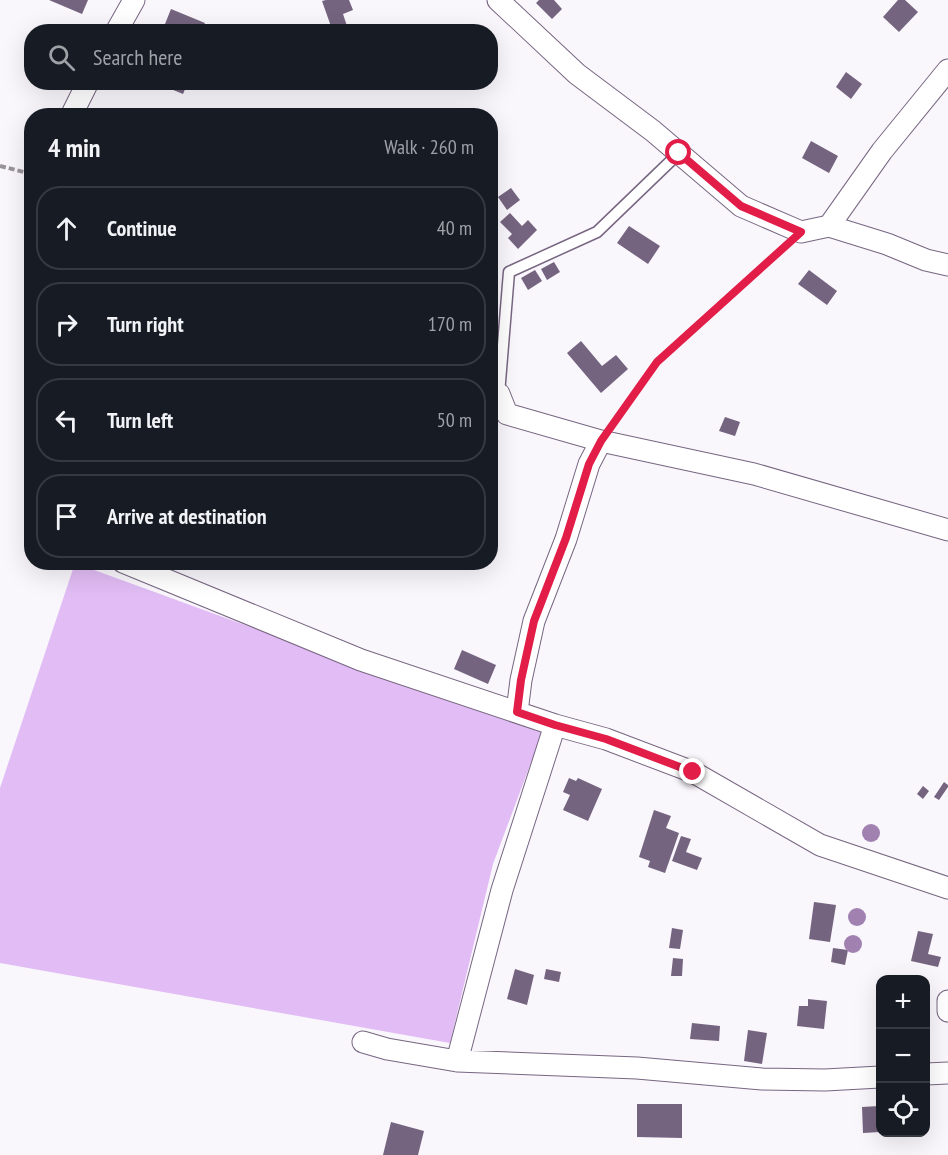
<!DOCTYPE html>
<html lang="en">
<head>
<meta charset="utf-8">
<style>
  :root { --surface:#171b24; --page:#242831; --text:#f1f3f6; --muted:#9ea1a6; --line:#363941 }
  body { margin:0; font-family:"PT Sans Narrow",sans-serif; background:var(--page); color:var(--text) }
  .controls { position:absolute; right:18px; bottom:18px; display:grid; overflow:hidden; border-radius:12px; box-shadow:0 6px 24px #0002 }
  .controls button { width:54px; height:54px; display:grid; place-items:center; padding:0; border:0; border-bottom:2px solid var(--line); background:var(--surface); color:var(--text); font:30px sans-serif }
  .stop { position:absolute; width:18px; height:18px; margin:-14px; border:4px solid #e11d48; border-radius:50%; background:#fff }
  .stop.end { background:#e11d48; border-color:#fff; box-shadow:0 2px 6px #0008 }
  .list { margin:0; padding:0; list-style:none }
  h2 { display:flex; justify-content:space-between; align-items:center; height:78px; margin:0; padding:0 24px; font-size:26px }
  h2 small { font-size:20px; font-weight:400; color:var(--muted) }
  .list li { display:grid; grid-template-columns:39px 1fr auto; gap:18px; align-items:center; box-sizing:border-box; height:84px; margin:0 12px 12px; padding:0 12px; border:2px solid var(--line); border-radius:24px }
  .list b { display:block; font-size:22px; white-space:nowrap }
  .list em { font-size:20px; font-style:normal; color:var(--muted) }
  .icon { flex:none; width:33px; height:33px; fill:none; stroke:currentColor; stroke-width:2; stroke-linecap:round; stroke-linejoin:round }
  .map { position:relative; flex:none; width:948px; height:1155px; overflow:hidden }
  .search { position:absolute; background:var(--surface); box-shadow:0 6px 24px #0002; left:24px; top:24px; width:474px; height:66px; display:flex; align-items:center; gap:15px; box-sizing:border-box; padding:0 21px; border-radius:24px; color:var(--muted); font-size:22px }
  .panel { position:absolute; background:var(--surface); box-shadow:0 6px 24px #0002; left:24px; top:108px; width:474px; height:462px; border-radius:24px }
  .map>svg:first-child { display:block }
  .green { fill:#e1bcf5 }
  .building { fill:#75647f }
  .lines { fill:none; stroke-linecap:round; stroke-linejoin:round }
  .lane-casing { stroke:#776681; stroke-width:13 }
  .street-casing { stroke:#776681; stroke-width:23 }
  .path { stroke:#98939b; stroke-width:4; stroke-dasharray:6 3; stroke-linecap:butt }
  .lane { stroke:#fff; stroke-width:10 }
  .street { stroke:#fff; stroke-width:21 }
  .tree { fill:#a181b0 }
  .route { stroke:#e11d48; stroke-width:8 }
</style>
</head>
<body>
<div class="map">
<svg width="948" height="1155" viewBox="0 0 948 1155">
  <rect width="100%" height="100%" fill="#f9f6fc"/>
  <path class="green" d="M75 563 542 733 493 864 450 1043 0 963V788Z"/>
  <path class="building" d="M49 0H88L82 14Z
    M326 0H349L353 10 343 14 349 32H333L322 1Z
    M539 0H554L562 9 552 19 536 3Z
    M898 0H905L918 12 899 32 883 17Z
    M171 9 205 23 201 32H183L165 24Z
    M846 72 862 84 851 99 836 87Z
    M154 82H188L183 94Z
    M811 141 838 156 829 173 802 158Z
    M511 188 520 200 507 210 498 197Z
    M510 213 522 226 528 220 537 230 518 249 508 238 512 234 500 222Z
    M629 226 660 246 648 264 617 243Z
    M554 262 560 272 547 280 541 269Z
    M535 270 542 281 528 290 521 278Z
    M809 270 837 291 827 305 798 284Z
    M581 341 602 366 616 355 628 369 601 393 567 353Z
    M725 417 740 422 735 436 719 431Z
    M462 650 496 665 488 684 454 669Z
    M569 778 576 781 578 778 602 789 588 821 563 810 570 795 563 792Z
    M944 782 948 785V787L939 800 934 797Z
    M923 786 929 791 923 799 917 794Z
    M654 810 671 816 666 828 679 833 665 873 648 867 650 861 639 857Z
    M681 836 691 839 686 852 702 858 697 870 672 861Z
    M814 902 836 905 830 942 809 939Z
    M672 928 683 930 680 949 669 948Z
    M918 931 933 934 928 954 941 957 938 967 911 961Z
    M833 948 848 950 845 965 831 962Z
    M673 958 683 959 682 976H671Z
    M515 969 534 975 527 1005 507 999Z
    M546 969 561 972 559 982 544 979Z
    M808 999 827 1001 824 1029 797 1026 799 1006H808Z
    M692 1023 720 1026 719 1041 690 1039Z
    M748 1030 767 1033 762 1064 744 1061Z
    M637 1104H682V1138L637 1137Z
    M879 1106 880 1132 863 1133 862 1107Z
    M391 1122 424 1131 418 1155H383Z"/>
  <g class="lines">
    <g class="lane-casing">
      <path id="lane" d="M496 393 499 394 509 272 597 232 679 153"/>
    </g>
    <g class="street-casing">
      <path id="street" d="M498 0 577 74 653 131 741 206 801 232 829 226 887 244 926 260 948 265
        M116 32 134 0
        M71 116 88 82
        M829 226 882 151 948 70
        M499 394 507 414 601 441 754 474 948 530
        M123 562 361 660 555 725 606 739 693 772 820 845 948 888
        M517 712 521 680 534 621 566 539 589 464 601 441
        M948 1001V1011
        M363 1042 387 1049 457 1061 637 1068 762 1079 825 1080 880 1077
        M457 1061 502 890 555 725
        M926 1074 948 1073"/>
    </g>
    <path class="path" d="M0 166 32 174
      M613 424 657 362 785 247"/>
    <use href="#lane" class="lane"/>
    <use href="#street" class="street"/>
  </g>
  <g class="tree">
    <circle cx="871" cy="833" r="9"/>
    <circle cx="857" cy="917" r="9"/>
    <circle cx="853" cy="944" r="9"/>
  </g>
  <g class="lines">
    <path class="route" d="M679 153 741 206 801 232 657 362 601 441 589 464 566 538 534 621 521 680 517 712 555 725 606 739 693 772"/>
  </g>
</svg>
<div class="controls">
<button>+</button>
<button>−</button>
<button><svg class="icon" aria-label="locate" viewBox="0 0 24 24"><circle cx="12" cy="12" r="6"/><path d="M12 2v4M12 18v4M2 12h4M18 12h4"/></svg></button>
</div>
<div class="stop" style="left:679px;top:153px"></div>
<div class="stop end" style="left:693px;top:772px"></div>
<div class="search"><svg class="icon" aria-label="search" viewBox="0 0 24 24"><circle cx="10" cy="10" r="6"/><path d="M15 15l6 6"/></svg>Search here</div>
<section class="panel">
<h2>4 min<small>Walk · 260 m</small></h2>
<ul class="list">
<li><svg class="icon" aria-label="ahead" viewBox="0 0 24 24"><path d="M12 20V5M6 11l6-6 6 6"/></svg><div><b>Continue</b></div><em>40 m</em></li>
<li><svg class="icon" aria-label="right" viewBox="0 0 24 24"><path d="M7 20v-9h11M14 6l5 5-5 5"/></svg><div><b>Turn right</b></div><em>170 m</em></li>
<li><svg class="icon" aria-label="left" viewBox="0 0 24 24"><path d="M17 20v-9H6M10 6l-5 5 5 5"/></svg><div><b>Turn left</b></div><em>50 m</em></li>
<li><svg class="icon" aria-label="arrive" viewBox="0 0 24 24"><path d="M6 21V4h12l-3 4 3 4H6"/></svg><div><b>Arrive at destination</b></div></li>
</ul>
</section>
</div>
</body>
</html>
